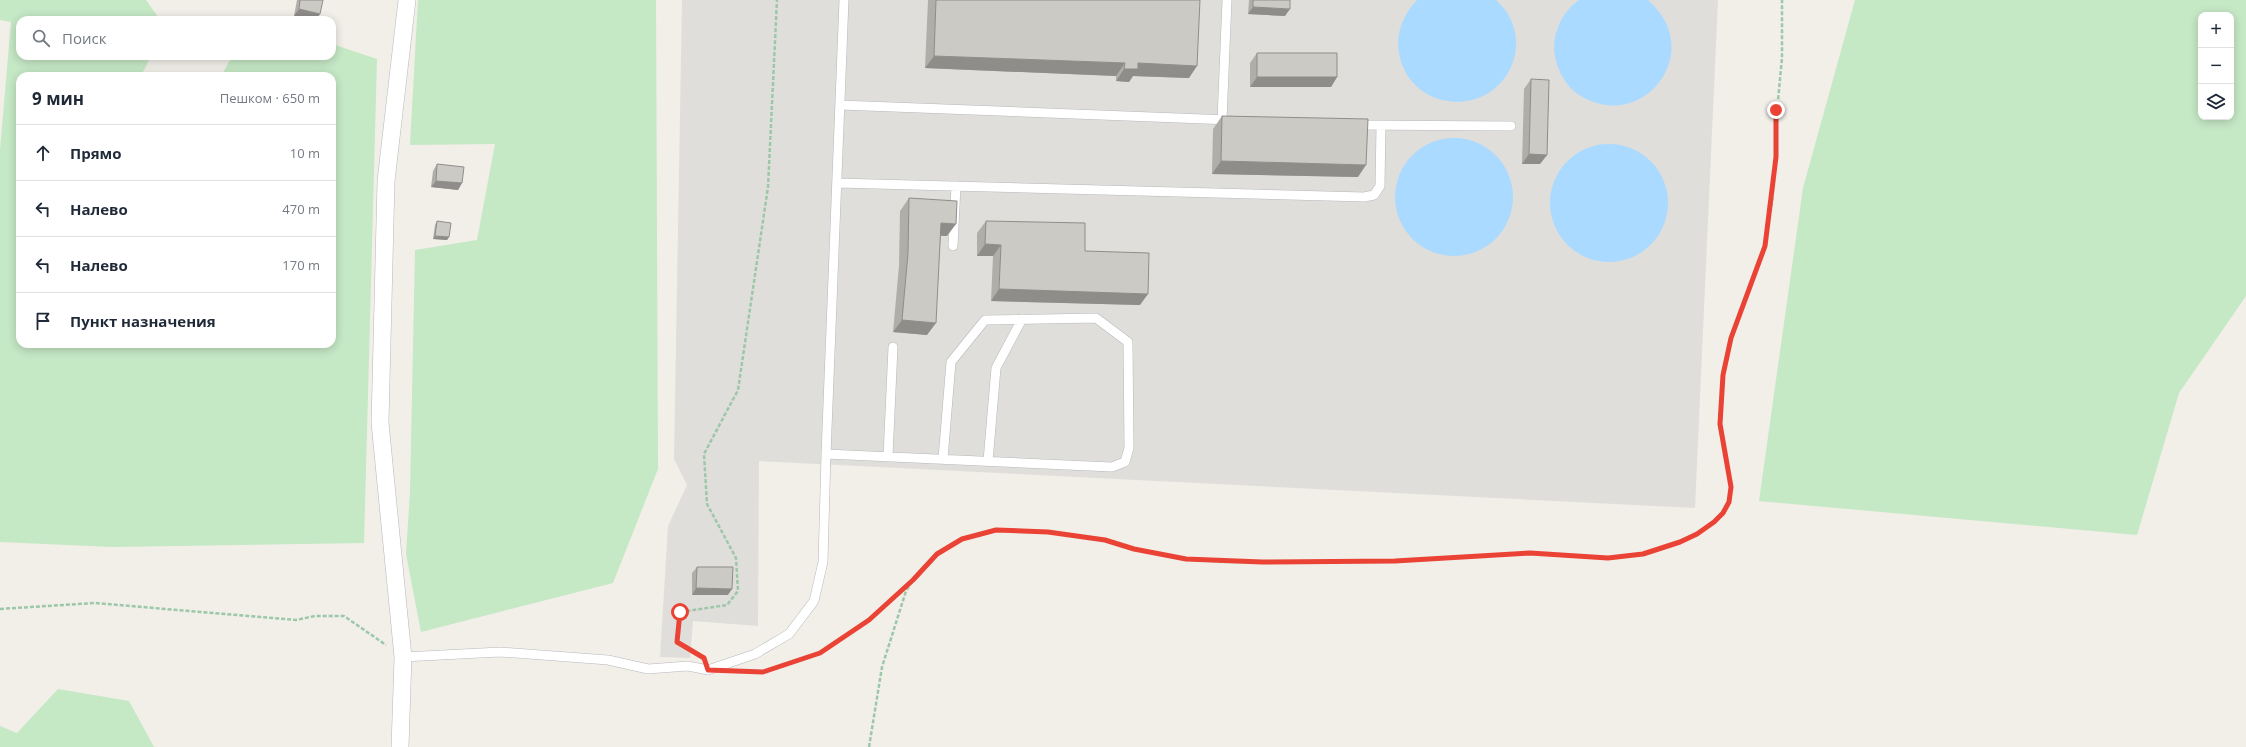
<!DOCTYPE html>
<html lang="ru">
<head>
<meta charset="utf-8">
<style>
  :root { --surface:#fff; --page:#f2f2f3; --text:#1f2937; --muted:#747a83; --line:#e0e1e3 }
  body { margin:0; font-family:"Open Sans",sans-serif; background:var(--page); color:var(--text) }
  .controls { position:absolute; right:12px; top:12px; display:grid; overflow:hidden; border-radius:8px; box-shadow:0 2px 10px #0003 }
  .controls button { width:36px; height:36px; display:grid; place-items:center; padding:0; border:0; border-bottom:1px solid var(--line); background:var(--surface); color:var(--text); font:20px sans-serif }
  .stop { position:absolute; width:12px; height:12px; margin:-9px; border:3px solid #ea4335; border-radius:50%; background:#fff }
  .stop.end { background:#ea4335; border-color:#fff; box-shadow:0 1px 4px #0008 }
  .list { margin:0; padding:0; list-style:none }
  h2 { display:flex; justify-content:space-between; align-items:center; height:52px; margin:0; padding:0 16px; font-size:17px }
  h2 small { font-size:13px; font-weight:400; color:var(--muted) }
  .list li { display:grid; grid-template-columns:26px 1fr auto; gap:12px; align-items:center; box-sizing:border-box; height:56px; padding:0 16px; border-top:1px solid var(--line) }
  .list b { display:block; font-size:15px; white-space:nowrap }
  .list em { font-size:13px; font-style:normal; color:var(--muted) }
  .icon { flex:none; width:22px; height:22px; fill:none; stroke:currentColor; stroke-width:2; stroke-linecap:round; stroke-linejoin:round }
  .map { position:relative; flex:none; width:2246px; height:747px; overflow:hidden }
  .search { position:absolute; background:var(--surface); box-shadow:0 2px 10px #0003; left:16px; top:16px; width:320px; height:44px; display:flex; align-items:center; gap:10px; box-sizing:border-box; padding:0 14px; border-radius:12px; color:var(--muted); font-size:15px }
  .panel { position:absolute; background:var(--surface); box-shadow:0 2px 10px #0003; left:16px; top:72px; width:320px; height:276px; border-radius:12px }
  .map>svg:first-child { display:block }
  .industrial { fill:#e0deda }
  .green { fill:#c5e8c5; fill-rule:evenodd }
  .water { fill:#aadaff }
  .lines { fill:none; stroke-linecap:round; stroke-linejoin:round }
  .lane-casing { stroke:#b5b8bc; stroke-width:10 }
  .street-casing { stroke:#b5b8bc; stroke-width:18 }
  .path { stroke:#9cc7a9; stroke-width:2.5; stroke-dasharray:4 2; stroke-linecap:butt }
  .lane { stroke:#fff; stroke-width:9 }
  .street { stroke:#fff; stroke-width:17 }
  .wall { fill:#afaea9 }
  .shaded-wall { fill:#8f8d8a }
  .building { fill:#cccac5; stroke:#8f8d8a }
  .route { stroke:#ea4335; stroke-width:5 }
</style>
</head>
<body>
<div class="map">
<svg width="2246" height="747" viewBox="0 0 2246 747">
  <rect width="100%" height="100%" fill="#f1efe8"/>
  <path class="industrial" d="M682 0H1718L1695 508 759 461 758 626 693 621 690 658 660 657 668 526 687 485 674 459Z"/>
  <path class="green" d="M0 0H146L160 20H20V56H151L141 76H20V344H332V76L222 75 232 56H332V44L377 59 364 543 112 547 0 542V150L11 22 0 20Z
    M418 0H656L658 469 613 583 421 632 406 554 410 492 415 250 477 240 495 144 410 145Z
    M1855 0H2246V296L2179 393 2137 535 1759 501 1803 188ZM2201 15H2231V117H2201Z
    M58 689 129 701 154 747H0V726L17 733Z"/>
  <path class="water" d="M1417 0H1496C1512 14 1519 34 1515 55 1498 124 1400 114 1398 43 1398 28 1406 11 1417 0Z
    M1579 0H1648C1709 53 1639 139 1575 92 1563 82 1555 65 1554 49 1554 30 1563 11 1579 0Z
    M1395 197a59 59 0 1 1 118 0a59 59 0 1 1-118 0Z
    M1550 203a59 59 0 1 1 118 0a59 59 0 1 1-118 0Z"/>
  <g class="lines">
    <g class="lane-casing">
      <path id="lane" d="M844 0 826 454C921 458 1016 463 1112 467L1125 462 1129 448 1128 342 1096 318 985 320 951 362 943 459
        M840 105 1230 120
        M1222 120 1227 0
        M1355 125 1511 126
        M837 183 1364 197 1374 195 1380 186 1381 126
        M953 246 956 186
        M888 456 893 347
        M988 461 996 368 1022 319
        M403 657 500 652 608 660 648 669 688 666 708 670 755 654 789 634 814 601 823 562 826 454"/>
    </g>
    <g class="street-casing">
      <path id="street" d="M400 747 403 657 380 423 386 181 407 0"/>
    </g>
    <path class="path" d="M0 609 95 603 296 620 315 616H344L386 645
      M697 654 677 642 680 612 727 605 738 591 736 558 707 504 704 454 738 390 768 187 777 0
      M746 671 763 672 820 653 869 620 910 583
      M869 747 882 667 906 591 913 580 937 554 962 539 997 530 1048 532 1105 540 1134 549 1185 559 1223 562 1395 561 1530 553 1609 558 1643 554 1661 549 1697 534 1714 522 1723 513 1729 502 1731 487 1719 424 1723 375 1731 338 1765 246 1772 202 1776 157 1777 111 1782 58V0"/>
    <use href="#lane" class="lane"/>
    <use href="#street" class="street"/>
  </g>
  <path class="wall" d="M297 0H323L294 16Z
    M928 0H1200L1189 78 1133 76 1129 82 1116 81V76L925 68Z
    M1249 0H1290L1285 16 1248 14Z
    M1257 53 1337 77 1331 87H1250V63Z
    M1531 79 1547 155 1540 164H1522L1524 89Z
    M1222 116 1358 177 1212 174 1213 129Z
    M437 164 462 183 458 190 431 187 433 171Z
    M909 198 947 236H941L927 335 893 332 899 266 900 211Z
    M437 221 449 237 447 240 433 239 435 225Z
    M986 221 1085 251 1140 305 991 301 993 256H977V233Z
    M697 567 728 595H692V573Z"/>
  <path class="shaded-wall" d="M1253 7 1290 9 1285 16 1248 14Z
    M299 9 320 14 316 20H313L294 16Z
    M934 56 1125 63 1116 76 925 68Z
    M1138 63 1197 66 1189 78 1133 76 1129 82 1116 81 1124 69Z
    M1257 77H1337L1331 87H1250Z
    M1529 154 1547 155 1540 164H1522Z
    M1221 161 1366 165 1358 177 1212 174Z
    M436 181 462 183 458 190 431 187Z
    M941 223 956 224 947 236 932 235Z
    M435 236 449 237 447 240 433 239Z
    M985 244 1001 245 993 256H977Z
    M999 289 1148 294 1140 305 991 301Z
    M902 320 936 323 927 335 893 332Z
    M696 588 732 589 728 595H692Z"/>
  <path class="building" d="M300 0H323L320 14 299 9Z
    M936 0H1200L1197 66 1138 63V69H1124L1125 63 934 56Z
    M1253 0H1290V9L1253 7Z
    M1257 53H1337V77H1257Z
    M1531 79 1549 80 1547 155 1529 154Z
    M1222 116 1368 119 1366 165 1221 161Z
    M437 164 464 167 462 183 436 181Z
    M909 198 957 201 956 224 941 223 936 323 902 320 908 253Z
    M437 221 451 223 449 237 435 236Z
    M986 221 1085 223V251L1149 253 1148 294 999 289 1001 245 985 244Z
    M697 567H733L732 589 696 588Z"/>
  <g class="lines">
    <path class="route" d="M680 612 677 642 704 658 708 670 763 672 820 653 869 620 913 580 937 554 962 539 996 530 1048 532 1105 540 1134 549 1186 559 1262 562 1395 561 1530 553 1608 558 1643 554 1680 542 1697 534 1714 522 1723 513 1729 502 1731 487 1720 424 1723 375 1731 338 1765 246 1776 157V110"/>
  </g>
</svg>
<div class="controls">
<button>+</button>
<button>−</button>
<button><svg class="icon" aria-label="layers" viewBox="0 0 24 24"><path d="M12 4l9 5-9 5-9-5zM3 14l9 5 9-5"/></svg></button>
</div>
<div class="stop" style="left:680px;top:612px"></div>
<div class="stop end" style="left:1776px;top:110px"></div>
<div class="search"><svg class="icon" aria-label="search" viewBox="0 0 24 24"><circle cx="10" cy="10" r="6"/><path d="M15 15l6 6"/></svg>Поиск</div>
<section class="panel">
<h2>9 мин<small>Пешком · 650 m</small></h2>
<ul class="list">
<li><svg class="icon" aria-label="ahead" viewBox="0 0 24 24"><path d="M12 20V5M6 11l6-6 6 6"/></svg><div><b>Прямо</b></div><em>10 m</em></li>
<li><svg class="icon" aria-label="left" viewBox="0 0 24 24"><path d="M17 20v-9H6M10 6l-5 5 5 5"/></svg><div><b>Налево</b></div><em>470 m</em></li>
<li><svg class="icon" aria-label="left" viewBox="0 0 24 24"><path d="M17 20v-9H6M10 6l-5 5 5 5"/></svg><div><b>Налево</b></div><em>170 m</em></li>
<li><svg class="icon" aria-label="arrive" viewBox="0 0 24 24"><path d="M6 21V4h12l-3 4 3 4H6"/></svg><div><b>Пункт назначения</b></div></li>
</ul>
</section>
</div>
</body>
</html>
